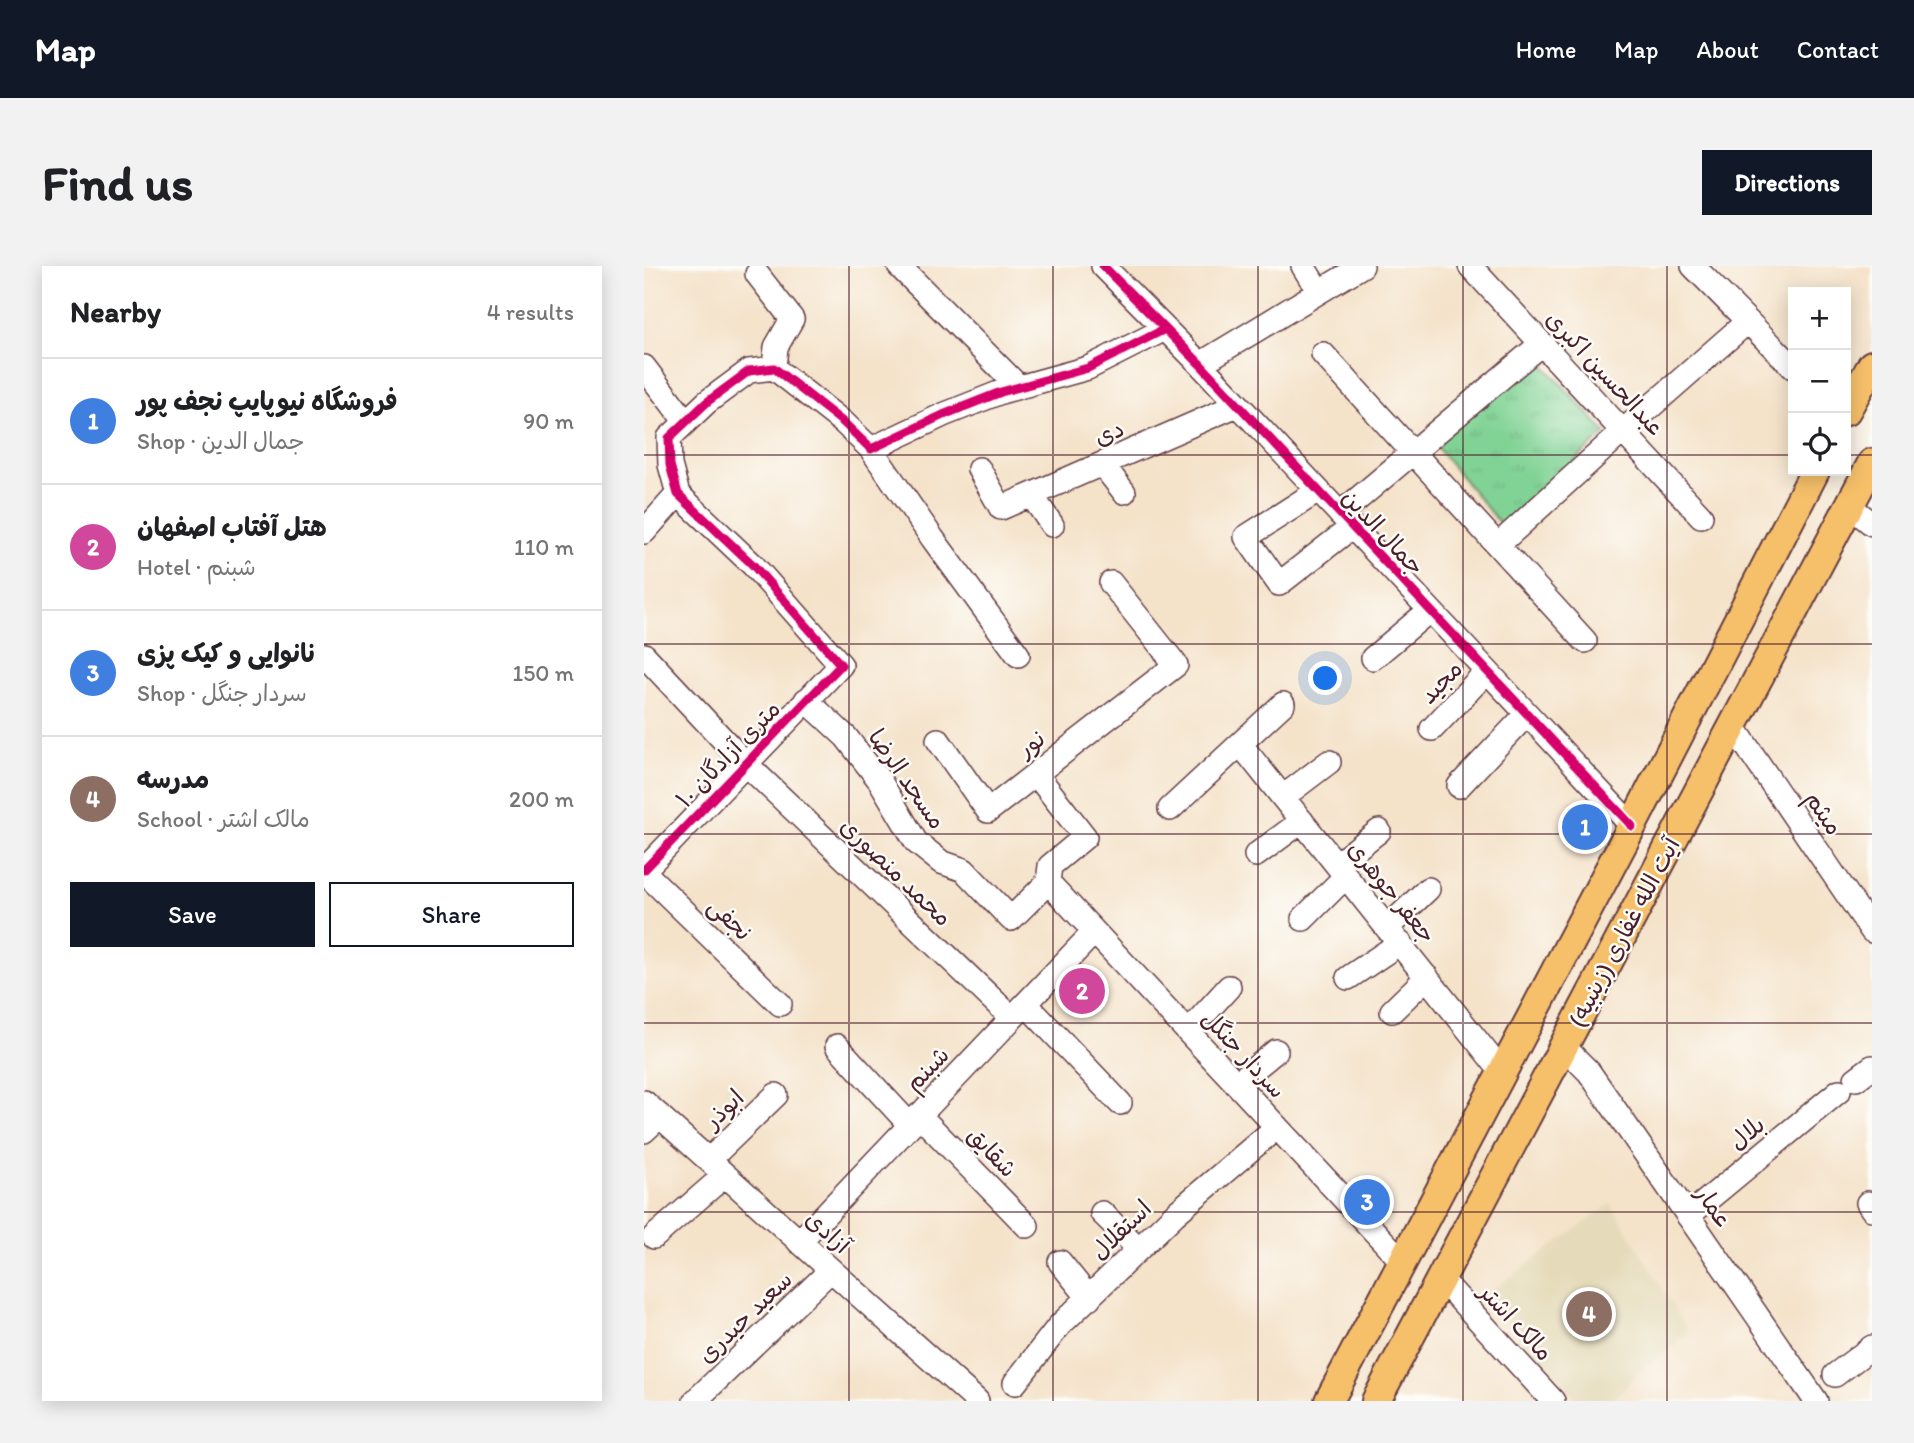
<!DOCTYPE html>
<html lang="en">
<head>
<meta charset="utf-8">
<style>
  :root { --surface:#fff; --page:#f2f2f2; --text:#202124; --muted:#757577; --line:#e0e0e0; --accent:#111827 }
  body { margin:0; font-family:Itim,"Playpen Sans Arabic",sans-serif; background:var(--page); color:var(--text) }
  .controls { position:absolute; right:21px; top:21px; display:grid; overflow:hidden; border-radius:0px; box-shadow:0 4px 18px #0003 }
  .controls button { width:63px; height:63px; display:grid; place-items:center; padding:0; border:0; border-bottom:2px solid var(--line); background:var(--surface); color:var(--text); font:35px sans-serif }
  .you { position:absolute; left:682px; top:413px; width:24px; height:24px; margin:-18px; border:5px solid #fff; border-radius:50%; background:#1a73e8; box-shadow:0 0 0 10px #1a73e833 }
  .badge { display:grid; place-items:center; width:46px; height:46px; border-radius:50%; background:var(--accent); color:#fff; font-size:23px; font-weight:700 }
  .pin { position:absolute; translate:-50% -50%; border:4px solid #fff; box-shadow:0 2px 7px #0006 }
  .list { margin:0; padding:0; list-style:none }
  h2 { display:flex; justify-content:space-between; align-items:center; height:91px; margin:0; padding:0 28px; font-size:30px }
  h2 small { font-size:23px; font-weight:400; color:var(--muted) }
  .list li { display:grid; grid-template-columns:46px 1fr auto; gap:21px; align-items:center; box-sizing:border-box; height:126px; padding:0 28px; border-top:2px solid var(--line) }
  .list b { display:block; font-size:26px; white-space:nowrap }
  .list p { margin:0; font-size:23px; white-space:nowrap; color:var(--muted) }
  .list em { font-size:23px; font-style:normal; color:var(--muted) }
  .actions { display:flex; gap:14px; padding:21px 28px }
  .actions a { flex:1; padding:16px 0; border:2px solid var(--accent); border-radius:0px; text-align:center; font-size:24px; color:var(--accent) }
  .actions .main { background:var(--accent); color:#fff }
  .icon { flex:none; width:38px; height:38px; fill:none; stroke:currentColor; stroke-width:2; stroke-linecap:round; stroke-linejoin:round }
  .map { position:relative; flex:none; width:1228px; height:1135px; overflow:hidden; border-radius:0px }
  header { display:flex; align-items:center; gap:42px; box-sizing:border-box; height:98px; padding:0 35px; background:var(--accent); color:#fff }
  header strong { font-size:33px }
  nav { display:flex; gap:38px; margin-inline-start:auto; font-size:24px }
  .intro { display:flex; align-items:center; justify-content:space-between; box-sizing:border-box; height:168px; padding:0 42px }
  h1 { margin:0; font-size:49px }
  .button { padding:18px 32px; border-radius:0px; background:var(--accent); color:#fff; font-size:24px; font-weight:700 }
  main { display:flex; gap:42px; padding:0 42px }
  aside { flex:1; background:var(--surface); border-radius:0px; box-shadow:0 4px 18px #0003 }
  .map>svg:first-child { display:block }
  .built { fill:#e5dbba }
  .park { fill:url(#park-tufts); stroke:#667960; stroke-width:2 }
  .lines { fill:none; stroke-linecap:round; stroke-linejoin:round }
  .minor-casing { stroke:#643c43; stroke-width:26 }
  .major-casing { stroke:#643c43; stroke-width:32 }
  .minor { stroke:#fff; stroke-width:23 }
  .major { stroke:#f6c06b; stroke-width:28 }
  .cycleway-casing { stroke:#fdfcf7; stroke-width:13 }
  .cycleway { stroke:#d6006c; stroke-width:9 }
  .grid { fill:none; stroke:#4a1f2b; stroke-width:2; stroke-opacity:0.55 }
  .labels { text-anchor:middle; stroke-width:5; stroke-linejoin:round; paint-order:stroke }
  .street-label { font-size:24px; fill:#4a1f2b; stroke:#fdfcf7 }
</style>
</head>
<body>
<header>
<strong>Map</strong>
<nav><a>Home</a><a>Map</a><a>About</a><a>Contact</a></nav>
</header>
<div class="intro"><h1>Find us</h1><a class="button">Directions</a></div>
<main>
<aside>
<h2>Nearby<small>4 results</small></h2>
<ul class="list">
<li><span class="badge" style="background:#3f7fe0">1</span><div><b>فروشگاه نیوپایپ نجف پور</b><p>Shop · جمال الدین</p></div><em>90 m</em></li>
<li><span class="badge" style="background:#d1479c">2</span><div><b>هتل آفتاب اصفهان</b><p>Hotel · شبنم</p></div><em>110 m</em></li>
<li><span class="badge" style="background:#3f7fe0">3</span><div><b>نانوایی و کیک پزی</b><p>Shop · سردار جنگل</p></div><em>150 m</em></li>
<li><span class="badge" style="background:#8d6e63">4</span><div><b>مدرسه</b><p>School · مالک اشتر</p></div><em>200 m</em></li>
</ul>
<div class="actions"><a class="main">Save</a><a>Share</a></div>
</aside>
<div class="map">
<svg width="1228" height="1135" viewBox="0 0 1228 1135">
  <defs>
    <pattern id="park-tufts" width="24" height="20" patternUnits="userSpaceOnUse" patternTransform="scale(1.75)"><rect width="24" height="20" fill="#81d395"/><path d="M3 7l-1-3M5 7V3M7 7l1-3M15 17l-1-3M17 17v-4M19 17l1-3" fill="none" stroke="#71b581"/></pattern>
  </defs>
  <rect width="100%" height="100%" fill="#fdfcf7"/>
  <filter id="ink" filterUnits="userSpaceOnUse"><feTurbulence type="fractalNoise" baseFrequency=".0143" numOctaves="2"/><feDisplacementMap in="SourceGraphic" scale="14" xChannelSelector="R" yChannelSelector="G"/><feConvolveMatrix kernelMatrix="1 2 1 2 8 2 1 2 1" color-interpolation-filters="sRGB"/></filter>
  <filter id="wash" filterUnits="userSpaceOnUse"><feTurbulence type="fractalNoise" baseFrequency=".00686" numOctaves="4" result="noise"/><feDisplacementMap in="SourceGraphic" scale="28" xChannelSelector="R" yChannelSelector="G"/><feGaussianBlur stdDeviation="1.57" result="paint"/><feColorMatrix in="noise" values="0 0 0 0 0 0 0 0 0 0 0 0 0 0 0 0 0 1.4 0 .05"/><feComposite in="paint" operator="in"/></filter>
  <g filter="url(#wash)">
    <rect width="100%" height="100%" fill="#f4e2c9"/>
    <path class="built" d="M967 938 1045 1066 995 1106 968 1135H935L840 1030Z"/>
    <path class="park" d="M893 92 962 167 857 259 791 179Z"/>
  </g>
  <g filter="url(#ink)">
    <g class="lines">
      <g class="minor-casing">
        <path id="minor" d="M255 0 375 121
          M459 0 556 98 988 560
          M659 0 675 26
          M826 0 1057 250
          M1049 0 1149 101
          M113 8 148 53 132 81 130 102
          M679 88 941 375
          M556 98 718 0
          M0 101 42 156
          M227 183 289 273 374 389
          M458 198 480 226
          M335 203 357 242 593 139
          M674 225 602 271 635 318 708 261
          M388 230 408 259
          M1205 239 1228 258
          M696 248 897 78
          M0 266 34 228
          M854 279 979 165 1103 56
          M0 389 101 497 368 752
          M729 392 786 344
          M162 434 202 471 236 515 272 576 297 596 320 604 367 653 404 616 406 600 441 571 392 508
          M1089 460 1228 665
          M788 463 843 405
          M294 474 344 545 532 399 467 317
          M597 479 858 806
          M815 520 883 448
          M639 531 685 496
          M526 543 639 438
          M612 589 658 555
          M693 598 735 565
          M0 604 197 399 109 299 34 228 26 199 25 172 63 136 105 105 130 102 200 157 227 183 299 149 357 126 444 102 521 63
          M0 606 136 738
          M404 616 758 995
          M659 653 702 610
          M743 662 784 623
          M704 712 756 677
          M382 738 476 837
          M748 745 783 711
          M544 766 585 721
          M193 780 266 859
          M919 780 945 806 1172 1135
          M1212 813 1228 801
          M592 818 632 785
          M0 836 333 1135
          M275 849 383 960
          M0 865 16 850
          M65 894 132 829
          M1224 937 1228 943
          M458 947 495 983
          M1044 950 1195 825
          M10 971 81 909
          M155 976 450 666
          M416 996 445 1032
          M796 1012 909 1135
          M1191 1109 1228 1081
          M371 1117 415 1060 531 948 633 861
          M51 1135 187 1004"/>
      </g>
      <g class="major-casing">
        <path id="major" d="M1202 145 1228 99
          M685 1135 988 560 1171 205
          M732 1135 1228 197"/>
      </g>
      <use href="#minor" class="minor"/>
      <use href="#major" class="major"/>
      <g class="cycleway-casing">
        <path id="cycleway" d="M459 0 556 98 988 560
          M0 604 197 399 109 299 34 228 26 199 25 172 63 136 105 105 130 102 200 157 227 183 299 149 357 126 444 102 521 63"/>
      </g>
      <use href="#cycleway" class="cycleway"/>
    </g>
  </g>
  <path class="grid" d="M205 0V1135M409 0V1135M614 0V1135M819 0V1135M1023 0V1135M0 189H1149M1202 189H1228M0 378H1228M0 568H1228M0 757H1228M0 946H1228"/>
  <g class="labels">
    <g class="street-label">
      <text transform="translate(961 107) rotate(47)" y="8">عبدالحسین اکبری</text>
      <text transform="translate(465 167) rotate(-24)" y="8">دی</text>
      <text transform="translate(739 266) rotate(47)" y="8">جمال الدین</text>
      <text transform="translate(797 416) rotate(-46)" y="8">مجید</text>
      <text transform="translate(387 478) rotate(-38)" y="8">نور</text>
      <text transform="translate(84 488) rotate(-46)" y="8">۱۰ متری آزادگان</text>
      <text transform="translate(263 513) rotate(55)" y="8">مسجد الرضا</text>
      <text transform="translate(1180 547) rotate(56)" y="8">میثم</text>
      <text transform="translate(252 606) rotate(44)" y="8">محمد منصوری</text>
      <text transform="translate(748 626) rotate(51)" y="8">جعفر جوهری</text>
      <text transform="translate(86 653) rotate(44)" y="8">نجفی</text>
      <text transform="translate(980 666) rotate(-62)" y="8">آیت الله غفاری (زینبیه)</text>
      <text transform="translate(600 788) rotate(47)" y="8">سردار جنگل</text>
      <text transform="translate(283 803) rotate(-46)" y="8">شبنم</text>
      <text transform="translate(80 843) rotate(-44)" y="8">ابوذر</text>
      <text transform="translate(1103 867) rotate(-39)" y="8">بلال</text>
      <text transform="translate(348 886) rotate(46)" y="8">شقایق</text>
      <text transform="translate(1070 941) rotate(55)" y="8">عمار</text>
      <text transform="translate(477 964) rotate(-44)" y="8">استقلال</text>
      <text transform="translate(184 966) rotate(42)" y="8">آزادی</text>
      <text transform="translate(101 1051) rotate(-44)" y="8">سعید حیدری</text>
      <text transform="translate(872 1056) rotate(47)" y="8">مالک اشتر</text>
    </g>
  </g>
</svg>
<div class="controls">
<button>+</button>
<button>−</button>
<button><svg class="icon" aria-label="locate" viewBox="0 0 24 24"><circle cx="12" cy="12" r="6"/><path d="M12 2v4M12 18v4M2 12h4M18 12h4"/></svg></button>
</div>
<div class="you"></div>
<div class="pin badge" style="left:941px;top:561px;background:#3f7fe0">1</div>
<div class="pin badge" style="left:438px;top:725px;background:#d1479c">2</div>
<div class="pin badge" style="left:723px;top:936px;background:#3f7fe0">3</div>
<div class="pin badge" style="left:945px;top:1048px;background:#8d6e63">4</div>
</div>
</main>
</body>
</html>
